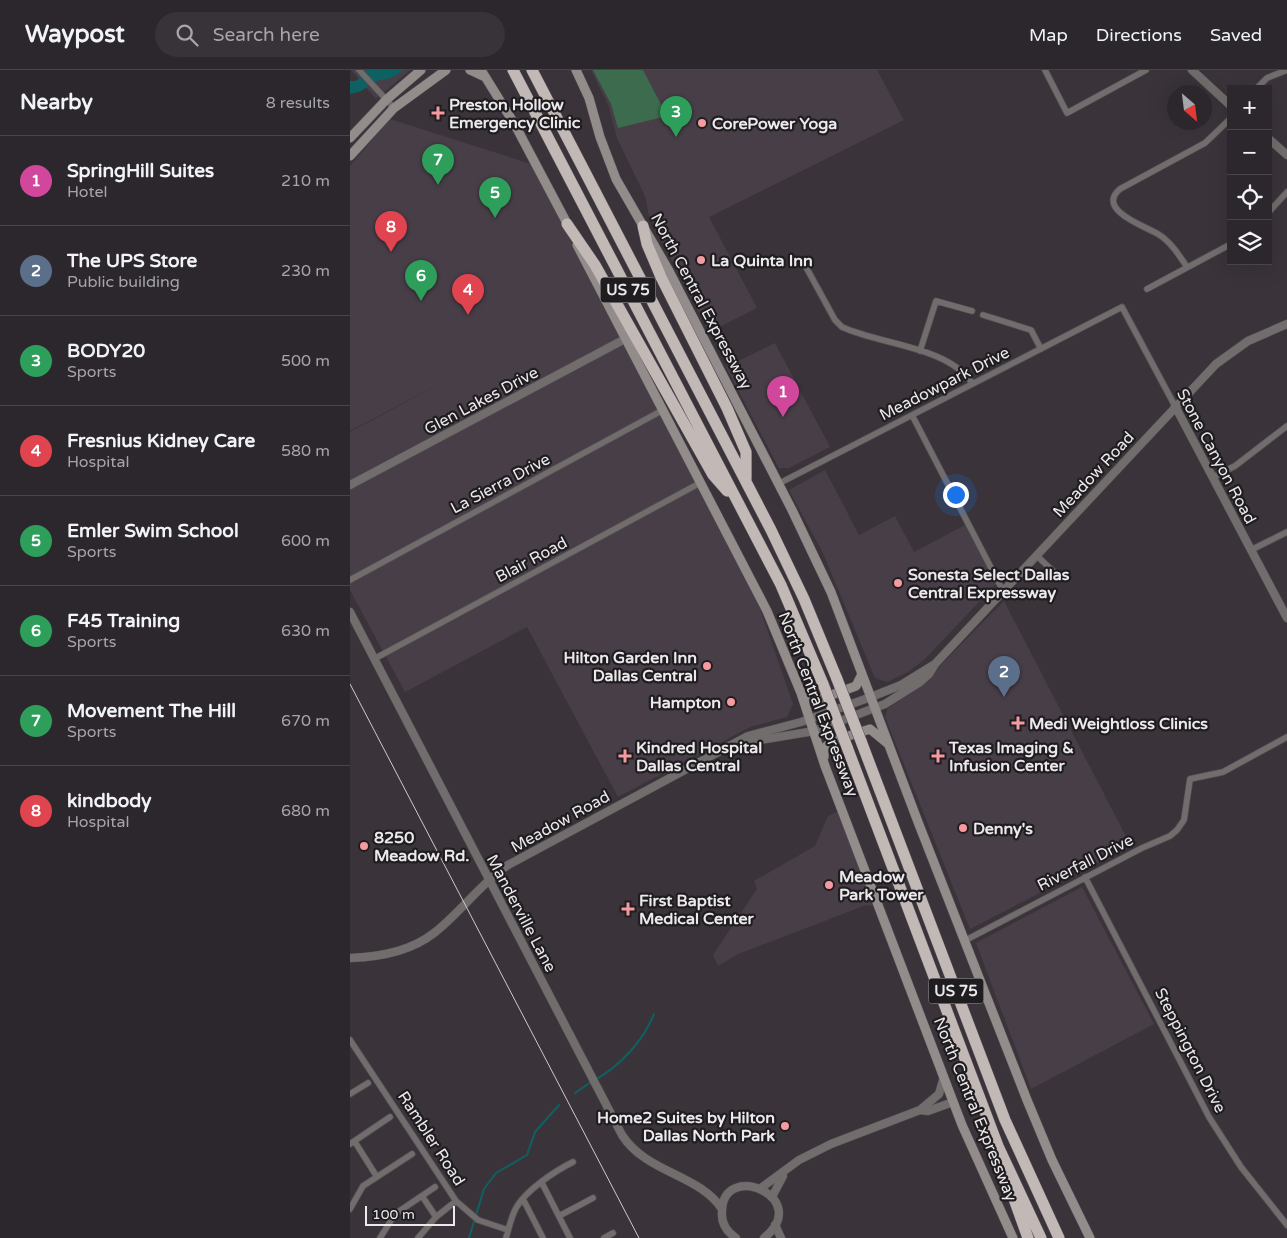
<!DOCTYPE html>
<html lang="en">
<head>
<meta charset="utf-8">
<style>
  :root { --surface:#2c272c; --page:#383338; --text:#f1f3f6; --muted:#a6a5a9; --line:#484448; --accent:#db2777 }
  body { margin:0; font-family:"Varela Round",sans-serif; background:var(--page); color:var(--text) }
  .controls { position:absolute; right:15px; top:15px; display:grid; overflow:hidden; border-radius:0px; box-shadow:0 5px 20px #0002 }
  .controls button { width:45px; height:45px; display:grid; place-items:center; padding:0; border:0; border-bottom:1px solid var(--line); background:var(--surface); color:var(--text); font:25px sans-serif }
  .compass { position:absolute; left:817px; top:15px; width:45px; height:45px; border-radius:50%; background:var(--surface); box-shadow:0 5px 20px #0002; rotate:152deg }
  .scale { position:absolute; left:15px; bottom:12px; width:90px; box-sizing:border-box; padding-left:5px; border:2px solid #ece9ec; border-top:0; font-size:14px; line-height:18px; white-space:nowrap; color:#ece9ec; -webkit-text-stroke:4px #1f1d1f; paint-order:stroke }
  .you { position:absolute; left:605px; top:424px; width:18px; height:18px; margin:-12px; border:4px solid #fff; border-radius:50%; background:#1a73e8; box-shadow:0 0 0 8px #1a73e833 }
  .badge { display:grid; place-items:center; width:32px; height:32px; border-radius:50%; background:var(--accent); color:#fff; font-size:16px; font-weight:700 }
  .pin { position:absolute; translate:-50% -41px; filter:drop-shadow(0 1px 2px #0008) }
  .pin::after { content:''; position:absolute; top:26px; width:18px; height:15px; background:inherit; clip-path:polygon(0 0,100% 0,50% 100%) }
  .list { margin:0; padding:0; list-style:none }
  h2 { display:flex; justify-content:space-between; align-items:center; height:65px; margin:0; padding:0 20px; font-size:21px }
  h2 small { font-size:16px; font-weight:400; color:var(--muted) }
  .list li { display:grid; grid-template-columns:32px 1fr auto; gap:15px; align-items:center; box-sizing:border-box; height:90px; padding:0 20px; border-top:1px solid var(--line) }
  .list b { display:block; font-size:19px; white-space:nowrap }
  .list p { margin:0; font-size:16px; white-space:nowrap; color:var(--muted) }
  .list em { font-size:16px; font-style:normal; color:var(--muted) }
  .icon { flex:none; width:28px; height:28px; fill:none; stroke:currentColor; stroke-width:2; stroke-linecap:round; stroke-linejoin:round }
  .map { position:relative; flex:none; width:937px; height:1168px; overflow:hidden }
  header { display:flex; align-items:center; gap:30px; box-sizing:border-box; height:70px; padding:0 25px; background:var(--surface); border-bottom:1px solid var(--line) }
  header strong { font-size:24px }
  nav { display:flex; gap:28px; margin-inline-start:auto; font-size:18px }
  .search { width:350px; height:45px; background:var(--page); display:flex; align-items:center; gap:12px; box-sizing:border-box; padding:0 18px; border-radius:28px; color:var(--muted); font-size:19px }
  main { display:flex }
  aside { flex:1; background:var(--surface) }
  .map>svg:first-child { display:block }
  .built { fill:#483e48 }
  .green { fill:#3c6b4e }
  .water { fill:#0e6162 }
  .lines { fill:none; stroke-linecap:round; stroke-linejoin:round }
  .stream { stroke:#0e6162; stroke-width:2 }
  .minor-casing { stroke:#565156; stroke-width:7 }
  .tertiary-casing { stroke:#565156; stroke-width:9 }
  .secondary-casing { stroke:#565156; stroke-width:10 }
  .motorway-casing { stroke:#565156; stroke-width:12 }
  .minor { stroke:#716d6c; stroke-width:5.5 }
  .tertiary { stroke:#716d6c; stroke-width:8 }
  .secondary { stroke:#928c8a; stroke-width:9 }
  .motorway { stroke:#c2b8b6; stroke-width:11 }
  .tram { stroke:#cdc9cd; stroke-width:1 }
  .motorway-bridge-casing { stroke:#565156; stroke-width:12; stroke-linecap:butt }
  .motorway-bridge { stroke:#c2b8b6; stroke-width:11 }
  .poi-dot { fill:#f59b9f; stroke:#1f1d1f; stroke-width:2 }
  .labels { text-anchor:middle; stroke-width:4.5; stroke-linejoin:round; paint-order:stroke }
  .shield { fill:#1f1d1f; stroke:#aeacae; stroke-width:1 }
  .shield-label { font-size:15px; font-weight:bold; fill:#ece9ec }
  .poi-label { font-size:16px; font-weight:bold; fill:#ece9ec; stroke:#1f1d1f; text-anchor:start }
  .street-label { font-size:16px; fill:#ece9ec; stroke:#1f1d1f }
</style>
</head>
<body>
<header>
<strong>Waypost</strong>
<div class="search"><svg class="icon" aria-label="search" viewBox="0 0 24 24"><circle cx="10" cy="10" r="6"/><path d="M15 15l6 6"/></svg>Search here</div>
<nav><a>Map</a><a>Directions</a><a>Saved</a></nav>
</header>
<main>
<aside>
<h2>Nearby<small>8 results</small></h2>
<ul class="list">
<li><span class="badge" style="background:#d1479c">1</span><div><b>SpringHill Suites</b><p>Hotel</p></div><em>210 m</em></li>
<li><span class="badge" style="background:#5c6f8a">2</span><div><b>The UPS Store</b><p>Public building</p></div><em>230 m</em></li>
<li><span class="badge" style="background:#2e9e5b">3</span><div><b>BODY20</b><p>Sports</p></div><em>500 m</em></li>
<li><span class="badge" style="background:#e0444e">4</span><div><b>Fresnius Kidney Care</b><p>Hospital</p></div><em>580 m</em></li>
<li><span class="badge" style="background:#2e9e5b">5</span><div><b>Emler Swim School</b><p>Sports</p></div><em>600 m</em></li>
<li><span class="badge" style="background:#2e9e5b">6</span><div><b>F45 Training</b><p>Sports</p></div><em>630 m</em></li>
<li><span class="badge" style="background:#2e9e5b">7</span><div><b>Movement The Hill</b><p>Sports</p></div><em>670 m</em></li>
<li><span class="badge" style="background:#e0444e">8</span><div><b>kindbody</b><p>Hospital</p></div><em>680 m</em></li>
</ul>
</aside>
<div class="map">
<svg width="937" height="1168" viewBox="0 0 937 1168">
  <rect width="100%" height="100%" fill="#3a343a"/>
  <path class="built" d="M1 0H60L26 29Z
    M241 0H527L554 50 359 147 407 238 359 262 299 146 295 126 267 68 258 34Z
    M40 49 181 94 409 536 443 634 437 647 400 657 268 727 177 557 55 622 0 520V362L110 303 0 361V96Z
    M425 273 480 377 439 398H429L376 297Z
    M475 400 509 465 545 446 564 482 615 455 646 514 575 589 558 602 537 612 525 608 473 483 439 420Z
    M654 531 781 776 620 859 535 647 538 638 570 616Z
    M489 741 523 836 516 835 386 885 368 896 363 885 407 819 404 811 465 776 478 746Z
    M732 817 804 954 681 1019 626 873Z"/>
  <path class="green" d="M243 0H293L317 46 268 58 261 34Z"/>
  <path class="water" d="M17 0H53C40 10 42 7 28 11 17 15 15 22 0 24V11H6Z"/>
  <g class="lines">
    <path class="stream" d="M245 1010C270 996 294 970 304 944
      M225 1023 241 1012
      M119 1168 134 1119 146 1103 177 1085 185 1062 209 1035"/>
    <g class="minor-casing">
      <path id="minor" d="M9 0 44 38
        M695 0 717 43 796 0
        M906 19 917 8 937 0
        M918 143 937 122
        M456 197 485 250 492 257C531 275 597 276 622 313
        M837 197C829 185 821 172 808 164 797 157 745 140 770 119L855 73 881 48
        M797 219 881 174
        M633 245 681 260 691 279
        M570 281 586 231 622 241
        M562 345 653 521
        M863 407 885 396 937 356
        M428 414 772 237 825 336
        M901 480 937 462
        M686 485 703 501
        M0 510 313 340
        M24 589 350 413
        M735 807 859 1047 891 1097 937 1155
        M616 870 792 778 820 766 827 760 834 750 840 709 873 702 937 667
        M0 970 106 1131 128 1150 158 1160
        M0 1024 18 1013
        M5 1072 27 1107
        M0 1074 40 1047
        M192 1113 220 1168
        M72 1126 86 1147
        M173 1129 193 1168
        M0 1139 13 1116 62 1084
        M209 1146 243 1128
        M30 1168 45 1144 85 1117
        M68 1168 86 1147 106 1131
        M156 1168C159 1158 161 1147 166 1138 176 1120 205 1101 223 1092
        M254 1168 263 1163"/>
    </g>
    <g class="tertiary-casing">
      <path id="tertiary" d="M842 0 881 36
        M918 68 937 85
        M825 336 937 548
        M0 415 275 269
        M0 542 272 1065C296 1103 349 1104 372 1139
        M391 671 399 672 464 661 535 634 570 612 579 604 585 594 866 294 898 271 937 254
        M0 888C29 887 60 882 84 863 111 842 130 814 158 795L398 666 451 652 521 627 551 615 585 594
        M570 1040 589 1024 594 1007
        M411 1118 449 1090 481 1074 570 1040 578 1041 603 1032
        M422 1127 433 1106
        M425 1155 431 1168
        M386 1168C377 1162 371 1154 372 1142 372 1089 464 1128 414 1168"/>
    </g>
    <g class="secondary-casing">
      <path id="secondary" d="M120 0 135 7
        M131 0 165 55 220 159
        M226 0 239 28 250 67 266 109 319 201 442 440 481 522 568 752 677 1030 702 1090 740 1168
        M0 68 36 30 71 0
        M0 86 44 38 96 0
        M227 175 417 541 451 623 475 696 612 1055 663 1168
        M451 623 465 631 506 616 512 604
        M474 687V678L483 671 520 659 537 673"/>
    </g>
    <g class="motorway-casing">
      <path id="motorway" d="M163 0 431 515 473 614
        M182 0 421 460 454 529 487 609
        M217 154 245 195 363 405 377 421
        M293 156 297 174 311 207 377 338 396 382V409
        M511 671 655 1050 709 1168
        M497 677 648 1076 691 1168
        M660 1118 678 1168"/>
    </g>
    <use href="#minor" class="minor"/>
    <use href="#tertiary" class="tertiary"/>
    <use href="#secondary" class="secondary"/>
    <use href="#motorway" class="motorway"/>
    <path class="tram" d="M0 614 289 1168"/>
    <g class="motorway-bridge-casing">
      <path id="motorway-bridge" d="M487 609 511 671
        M473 614 497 677"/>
    </g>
    <use href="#motorway-bridge" class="motorway-bridge"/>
  </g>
  <g class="poi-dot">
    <path d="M85.5 35.5h5v5h5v5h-5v5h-5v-5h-5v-5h5z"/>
    <circle cx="352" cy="53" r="5"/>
    <circle cx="351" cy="190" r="5"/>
    <circle cx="548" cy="513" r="5"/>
    <circle cx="357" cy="596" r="5"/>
    <circle cx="381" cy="632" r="5"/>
    <path d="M665.5 645.5h5v5h5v5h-5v5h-5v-5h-5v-5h5z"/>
    <path d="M272.5 678.5h5v5h5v5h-5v5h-5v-5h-5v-5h5z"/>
    <path d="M585.5 678.5h5v5h5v5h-5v5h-5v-5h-5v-5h5z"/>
    <circle cx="613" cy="758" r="5"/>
    <circle cx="14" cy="776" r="5"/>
    <circle cx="479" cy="815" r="5"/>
    <path d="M275.5 831.5h5v5h5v5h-5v5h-5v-5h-5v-5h5z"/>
    <circle cx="435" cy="1056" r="5"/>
  </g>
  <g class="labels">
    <g class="shield">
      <rect x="250.5" y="207.5" width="55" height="25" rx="4"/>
      <rect x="578.5" y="908.5" width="55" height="25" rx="4"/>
    </g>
    <g class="shield-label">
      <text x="278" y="225">US 75</text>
      <text x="606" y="926">US 75</text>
    </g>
    <g class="poi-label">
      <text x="99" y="40">Preston Hollow<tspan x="99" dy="18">Emergency Clinic</tspan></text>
      <text x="362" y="59">CorePower Yoga</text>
      <text x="361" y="196">La Quinta Inn</text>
      <text x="558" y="510">Sonesta Select Dallas<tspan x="558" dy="18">Central Expressway</tspan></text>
      <text x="347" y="593" text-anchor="end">Hilton Garden Inn<tspan x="347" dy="18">Dallas Central</tspan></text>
      <text x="371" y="638" text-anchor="end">Hampton</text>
      <text x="679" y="659">Medi Weightloss Clinics</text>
      <text x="286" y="683">Kindred Hospital<tspan x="286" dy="18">Dallas Central</tspan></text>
      <text x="599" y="683">Texas Imaging &amp;<tspan x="599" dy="18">Infusion Center</tspan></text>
      <text x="623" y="764">Denny's</text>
      <text x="24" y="773">8250<tspan x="24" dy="18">Meadow Rd.</tspan></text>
      <text x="489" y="812">Meadow<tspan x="489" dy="18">Park Tower</tspan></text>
      <text x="289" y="836">First Baptist<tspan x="289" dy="18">Medical Center</tspan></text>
      <text x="425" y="1053" text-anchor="end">Home2 Suites by Hilton<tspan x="425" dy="18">Dallas North Park</tspan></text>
    </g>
    <g class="street-label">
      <text transform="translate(352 231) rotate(62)" y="6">North Central Expressway</text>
      <text transform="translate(594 313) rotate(-27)" y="6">Meadowpark Drive</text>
      <text transform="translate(131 330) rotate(-28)" y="6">Glen Lakes Drive</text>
      <text transform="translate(867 386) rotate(62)" y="6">Stone Canyon Road</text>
      <text transform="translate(743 404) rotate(-47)" y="6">Meadow Road</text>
      <text transform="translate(150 413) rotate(-28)" y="6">La Sierra Drive</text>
      <text transform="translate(181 489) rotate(-28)" y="6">Blair Road</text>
      <text transform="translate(469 634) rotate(69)" y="6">North Central Expressway</text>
      <text transform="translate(210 751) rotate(-29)" y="6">Meadow Road</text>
      <text transform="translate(735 792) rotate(-27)" y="6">Riverfall Drive</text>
      <text transform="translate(172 843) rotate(62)" y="6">Manderville Lane</text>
      <text transform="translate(841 980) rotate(63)" y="6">Steppington Drive</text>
      <text transform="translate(626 1039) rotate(68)" y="6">North Central Expressway</text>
      <text transform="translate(82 1068) rotate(57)" y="6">Rambler Road</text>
    </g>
  </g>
</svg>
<div class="controls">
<button>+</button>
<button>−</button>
<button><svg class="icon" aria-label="locate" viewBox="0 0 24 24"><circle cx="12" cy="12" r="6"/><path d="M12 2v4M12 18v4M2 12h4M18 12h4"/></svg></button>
<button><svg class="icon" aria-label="layers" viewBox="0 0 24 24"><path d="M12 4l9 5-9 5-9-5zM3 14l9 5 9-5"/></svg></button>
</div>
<svg class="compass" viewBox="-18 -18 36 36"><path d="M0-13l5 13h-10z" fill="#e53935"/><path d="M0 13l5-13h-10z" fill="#a6a5a9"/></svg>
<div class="scale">100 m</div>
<div class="you"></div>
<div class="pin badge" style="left:433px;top:347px;background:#d1479c">1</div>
<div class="pin badge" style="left:654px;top:627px;background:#5c6f8a">2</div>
<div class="pin badge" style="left:326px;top:67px;background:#2e9e5b">3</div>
<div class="pin badge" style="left:118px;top:245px;background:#e0444e">4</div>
<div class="pin badge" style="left:145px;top:148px;background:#2e9e5b">5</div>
<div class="pin badge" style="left:71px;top:231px;background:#2e9e5b">6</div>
<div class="pin badge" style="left:88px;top:115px;background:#2e9e5b">7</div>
<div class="pin badge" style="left:41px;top:182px;background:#e0444e">8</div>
</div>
</main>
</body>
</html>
